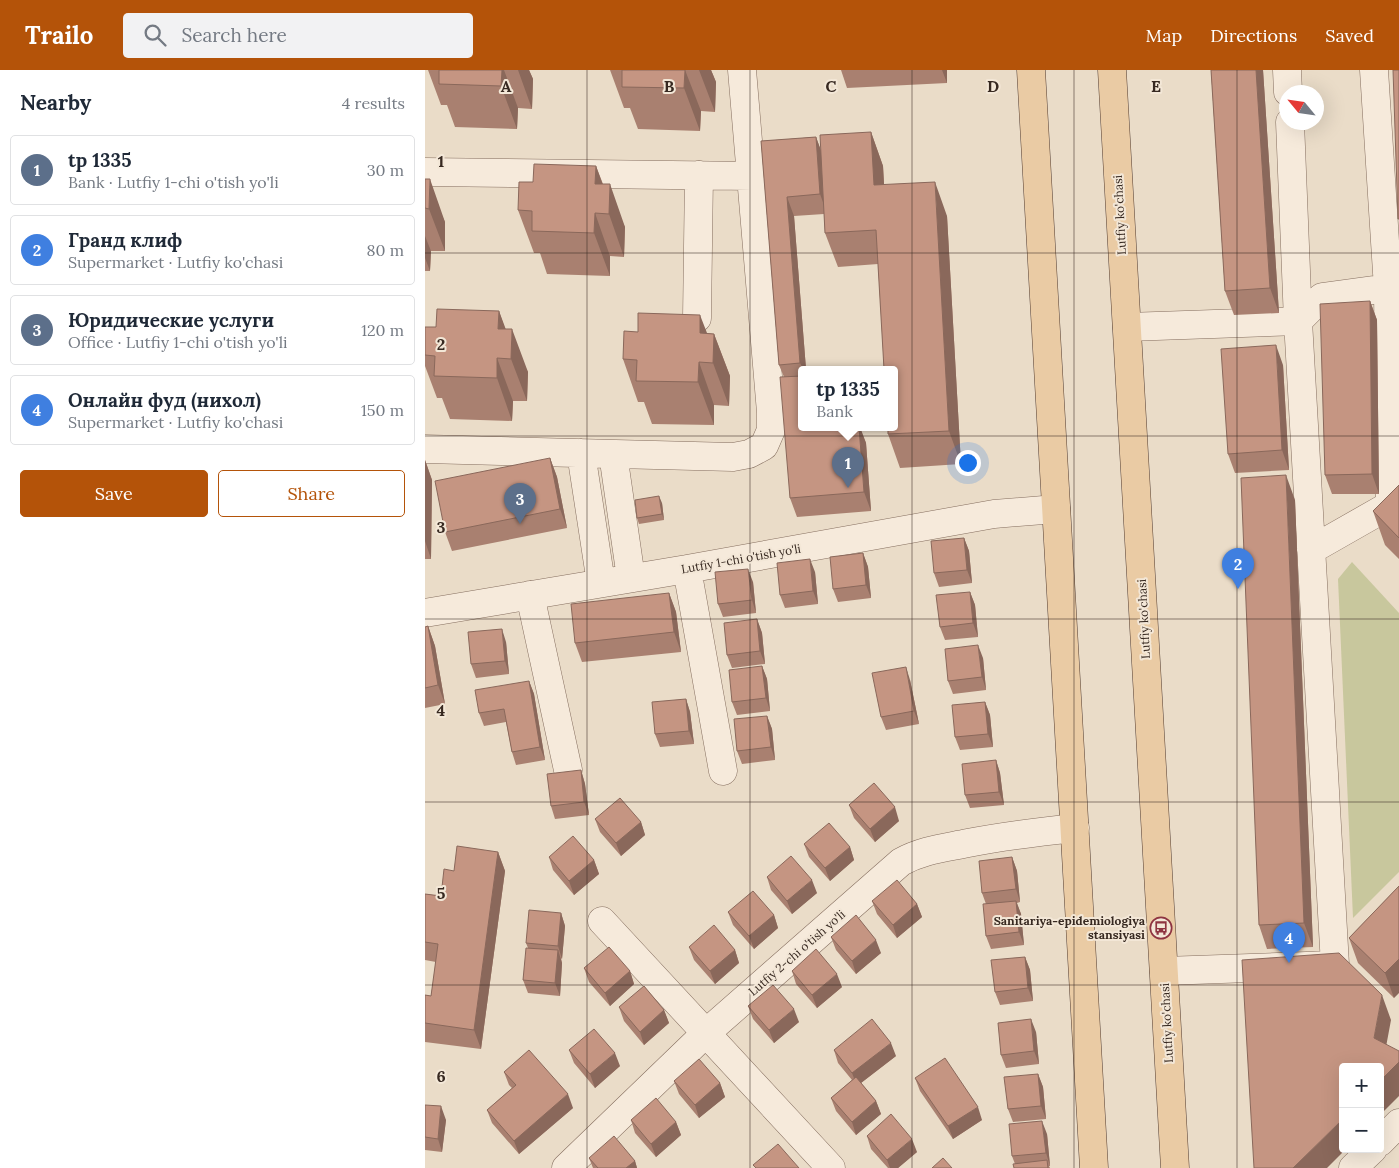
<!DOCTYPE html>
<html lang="en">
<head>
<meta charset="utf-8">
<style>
  :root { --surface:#fff; --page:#f2f2f3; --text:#1f2937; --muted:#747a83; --line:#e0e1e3; --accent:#b45309 }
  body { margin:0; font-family:Lora,serif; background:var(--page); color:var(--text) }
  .controls { position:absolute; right:15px; bottom:15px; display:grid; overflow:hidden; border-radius:5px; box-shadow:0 5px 20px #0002 }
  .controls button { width:45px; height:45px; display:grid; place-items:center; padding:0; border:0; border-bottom:1px solid var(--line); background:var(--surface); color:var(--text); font:25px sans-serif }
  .compass { position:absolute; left:854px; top:15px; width:45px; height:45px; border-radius:50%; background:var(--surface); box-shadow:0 5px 20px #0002; rotate:299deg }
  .you { position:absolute; left:542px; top:392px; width:18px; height:18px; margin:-12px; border:4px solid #fff; border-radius:50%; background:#1a73e8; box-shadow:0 0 0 8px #1a73e833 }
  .badge { display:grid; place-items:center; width:32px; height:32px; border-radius:50%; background:var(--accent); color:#fff; font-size:16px; font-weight:700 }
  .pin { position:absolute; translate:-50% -41px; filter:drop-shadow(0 1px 2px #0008) }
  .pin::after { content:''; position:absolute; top:26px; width:18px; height:15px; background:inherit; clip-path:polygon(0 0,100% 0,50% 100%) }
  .popup { position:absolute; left:373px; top:296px; width:100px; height:65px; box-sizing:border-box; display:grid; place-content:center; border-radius:5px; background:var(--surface); filter:drop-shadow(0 1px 4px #0005); font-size:16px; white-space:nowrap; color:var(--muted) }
  .popup b { font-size:19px; color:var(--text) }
  .popup::after { content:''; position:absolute; left:50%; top:100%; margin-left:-10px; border:10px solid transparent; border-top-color:var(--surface) }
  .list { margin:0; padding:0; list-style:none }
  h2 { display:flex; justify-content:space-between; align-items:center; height:65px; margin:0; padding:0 20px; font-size:21px }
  h2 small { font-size:16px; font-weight:400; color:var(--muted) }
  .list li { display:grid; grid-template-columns:32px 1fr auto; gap:15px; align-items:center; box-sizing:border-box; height:70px; margin:0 10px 10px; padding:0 10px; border:1px solid var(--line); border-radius:5px }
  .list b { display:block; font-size:19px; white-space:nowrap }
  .list p { margin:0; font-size:16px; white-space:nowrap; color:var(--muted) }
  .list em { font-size:16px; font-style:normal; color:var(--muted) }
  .actions { display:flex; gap:10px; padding:15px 20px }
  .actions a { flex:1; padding:11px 0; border:1px solid var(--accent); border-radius:5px; text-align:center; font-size:18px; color:var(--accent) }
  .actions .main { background:var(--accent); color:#fff }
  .icon { flex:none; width:28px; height:28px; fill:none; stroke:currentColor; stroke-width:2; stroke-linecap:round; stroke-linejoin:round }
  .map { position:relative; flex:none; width:974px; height:1098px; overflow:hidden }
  header { display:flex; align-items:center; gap:30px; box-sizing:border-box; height:70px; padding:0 25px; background:var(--accent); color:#fff }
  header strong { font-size:24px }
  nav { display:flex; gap:28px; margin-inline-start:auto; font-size:18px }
  .search { width:350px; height:45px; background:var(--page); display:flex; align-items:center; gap:12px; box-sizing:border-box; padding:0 18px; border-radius:5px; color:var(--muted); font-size:19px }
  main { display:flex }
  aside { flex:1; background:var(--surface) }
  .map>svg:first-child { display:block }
  .green { fill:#c8c79d }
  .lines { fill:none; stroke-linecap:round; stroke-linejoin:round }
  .minor-casing { stroke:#856e5f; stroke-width:29 }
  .major-casing { stroke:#533d32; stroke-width:29 }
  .minor { stroke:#f6eadb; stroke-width:28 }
  .major { stroke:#eacba4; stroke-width:28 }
  .wall { fill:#a98070 }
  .shaded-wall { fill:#8a685b }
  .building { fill:#c59582; stroke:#8a685b }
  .grid { fill:none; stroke:#372921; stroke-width:1; stroke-opacity:0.55 }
  .labels { text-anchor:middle; stroke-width:4; stroke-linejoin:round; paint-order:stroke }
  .street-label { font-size:12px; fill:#372921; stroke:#f3e7d7 }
  .poi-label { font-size:12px; font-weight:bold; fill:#372921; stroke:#f3e7d7; text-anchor:end }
  .grid-label { font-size:16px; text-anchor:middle; font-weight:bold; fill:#372921; stroke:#f3e7d7; stroke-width:4; stroke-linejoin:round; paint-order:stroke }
</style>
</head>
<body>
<header>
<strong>Trailo</strong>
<div class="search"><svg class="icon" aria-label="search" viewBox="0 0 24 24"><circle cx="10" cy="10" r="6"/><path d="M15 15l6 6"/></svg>Search here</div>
<nav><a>Map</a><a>Directions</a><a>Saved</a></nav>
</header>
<main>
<aside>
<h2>Nearby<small>4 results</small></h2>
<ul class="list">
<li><span class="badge" style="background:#5c6f8a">1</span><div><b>tp 1335</b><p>Bank · Lutfiy 1-chi o'tish yo'li</p></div><em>30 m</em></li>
<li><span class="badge" style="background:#3f7fe0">2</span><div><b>Гранд клиф</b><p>Supermarket · Lutfiy ko'chasi</p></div><em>80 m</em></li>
<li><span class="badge" style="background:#5c6f8a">3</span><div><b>Юридические услуги</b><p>Office · Lutfiy 1-chi o'tish yo'li</p></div><em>120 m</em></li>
<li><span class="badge" style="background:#3f7fe0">4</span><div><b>Онлайн фуд (нихол)</b><p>Supermarket · Lutfiy ko'chasi</p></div><em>150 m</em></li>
</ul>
<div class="actions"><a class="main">Save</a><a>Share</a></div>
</aside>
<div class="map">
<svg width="974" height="1098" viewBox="0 0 974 1098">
  <rect width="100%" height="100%" fill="#eadcc8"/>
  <path class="green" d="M927 492 974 543V802L928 848 913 509Z"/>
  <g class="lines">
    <g class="minor-casing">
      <path id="minor" d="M862 0 863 22
        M0 102 327 106
        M272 248 274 105
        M702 257 873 251 897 227 963 218 974 220
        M0 379 308 387 324 384 339 376 346 360V342L317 0
        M156 383 176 513
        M188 384 206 508
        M886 480 965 435 963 218 949 0
        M262 499 298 701
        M105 525 143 700
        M0 543 262 499 569 444 631 439
        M177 851 406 1098
        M739 901 910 895 873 251 865 52
        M955 1072 974 1053
        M141 1098 281 963 476 792C498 780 519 778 543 773 579 766 612 762 650 758
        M928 1098 948 1079"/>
    </g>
    <g class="major-casing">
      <path id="major" d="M606 0 669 1098
        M687 0 750 1098"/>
    </g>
    <use href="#minor" class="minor"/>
    <use href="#major" class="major"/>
  </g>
  <path class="wall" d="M3 0H104L108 9 107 39 93 38 92 59 30 57 22 35H16Z
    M185 0H286L291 12 290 42 276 41 275 61 213 59 205 38H199Z
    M416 0H522V13L422 18Z
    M786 0H838L854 243 809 245 800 221Z
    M446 62 458 96 459 115 522 146 536 394 475 398 463 364 453 194 413 197 400 163 399 144 369 146 381 299H377V357H440V361H436L441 373 446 441 372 447 365 428 359 307 354 295 336 71 391 67 396 81Z
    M171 96 178 114 200 157 199 187 185 186V206L122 204 115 183H109L93 140 108 112Z
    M0 109 20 152V181H6L5 201H0Z
    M945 231 952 250 954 424H907L900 405Z
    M74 241 80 259 103 302 102 331H88L87 351 25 349 17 328H12L0 296V257H11Z
    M282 263 289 264 305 306 304 336 289 335V355L227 354 219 332H213L198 289Z
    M858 295 864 400 810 403 803 384Z
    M125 388 132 407 142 458 27 481 20 462Z
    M0 390 7 410 6 489H0Z
    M974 415V489L960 475 948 441Z
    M870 430 888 877 842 879 834 855Z
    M237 433 239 450 214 454 212 448Z
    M539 468 544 481 547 513 514 517 509 503Z
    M438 483 443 497 446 528 413 532 408 519Z
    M390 502 393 534 360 538 355 525Z
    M328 512 331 543 298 547 293 534Z
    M545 522 550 535 553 567 520 570 515 557Z
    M244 523 251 542 256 582 157 592 150 573Z
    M332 549 337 563 340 594 307 598 302 585Z
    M3 556 10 576 20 634 0 638V557Z
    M81 572 84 604 51 608 46 594Z
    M558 588 561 620 528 624 523 611Z
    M337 596 342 609 345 641 312 645 307 632Z
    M485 610 494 654 461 660 456 647Z
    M104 611 109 624 120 690 91 695 87 682 81 652 59 656 54 643Z
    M261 629 265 642 269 674 235 677 230 664Z
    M560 632 565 645 568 677 535 680 530 667Z
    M342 646 347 659 350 690 317 694 312 681Z
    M571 690 575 703 579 735 545 738 540 725Z
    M156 700 160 714 164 745 130 749 126 736Z
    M424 735 474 751 450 772 429 748Z
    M170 749 216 752 220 765 196 786 175 762Z
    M379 774 425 777 429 790 405 811 384 787Z
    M73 782 80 801 56 979 0 972V925L6 926 11 892 0 890V824L16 826 29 801Z
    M124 787 169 790 174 804 149 825 128 800Z
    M587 787 592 801 595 832 592 833 596 844 599 875 566 879 561 866V834L557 823Z
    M342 807 392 823 367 844 346 820Z
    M974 816 969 928 933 893 924 868Z
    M447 831 492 834 497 847 472 868 452 844Z
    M303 842 349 845 353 858 329 879 308 855Z
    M136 843 140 856 137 889 136 888 137 893 135 926 103 923 98 910 103 878 101 873Z
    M406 867 456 883 431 904 411 880Z
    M264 877 310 880 314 893 290 914 269 890Z
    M600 887 605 900 608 931 575 935 570 922Z
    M159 898 205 901 209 914 185 936 164 912Z
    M367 901 417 917 392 938 371 914Z
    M323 936 374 952 349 973 328 949Z
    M194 937 239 940 244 953 219 975 199 951Z
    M611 962 614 994 581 998 576 985Z
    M144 980 195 996 170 1018 149 993Z
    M409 980 471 986 436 1013 451 1031 456 1044 431 1065 411 1041 406 1028 427 1010 413 993Z
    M79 1002 148 1038 94 1084 67 1053 62 1040 87 1018 84 1015Z
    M613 1004 618 1017 621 1049 588 1052 583 1039Z
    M490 1008 557 1050 528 1069 495 1021Z
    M249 1011 295 1013 300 1027 274 1048 254 1024Z
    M0 1035 21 1050 17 1082 0 1080Z
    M206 1050 251 1052 256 1065 231 1087 210 1063Z
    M622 1064 625 1096H624L625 1098H589L590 1094 587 1086Z
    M442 1066 492 1082 473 1098H463L446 1079Z
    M164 1088 210 1091 212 1098H168Z"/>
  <path class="shaded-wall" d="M77 0H79L93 38 92 59 76 16Z
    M93 0H104L108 9 107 39Z
    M260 0 276 41 275 61 259 18Z
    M274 0H286L291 12 290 42Z
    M517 0H522V13Z
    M831 0H838L854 243 845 218Z
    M446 62 458 96 461 149 449 115Z
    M391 67 398 86 402 143 395 124Z
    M171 96 184 132 185 114 200 157 199 187 184 144 170 114Z
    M5 109 20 152V181L4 139Z
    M510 112 522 146 536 394 524 361Z
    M362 127 369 146 381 299H378L375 293Z
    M170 143 185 186V206L169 163Z
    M0 166 6 181 5 201 0 188Z
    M945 231 952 250 954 424 947 404Z
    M74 241 87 276V259L103 302 102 331 86 289 73 259Z
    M275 245 289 281V264L305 306 304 336 288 293 275 263Z
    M851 275 858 295 864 400 857 380Z
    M72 288 88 331 87 351 72 308Z
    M274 292 289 335V355L273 312Z
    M434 357H435L441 373 446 441 439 422Z
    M125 388 132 407 142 458 135 439Z
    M0 390 7 410 6 489 0 471Z
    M861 405 870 430 888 877 879 853Z
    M234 426 237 433 239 450 237 444Z
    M539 468 544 481 547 513 542 500Z
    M438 483 443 497 446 528 441 515Z
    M385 489 390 502 393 534 388 521Z
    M323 499 328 512 331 543 327 530Z
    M545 522 550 535 553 567 548 553Z
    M244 523 251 542 256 582 249 562Z
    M332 549 337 563 340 594 335 581Z
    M3 556 10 576 20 634 13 615Z
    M77 559 81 572 84 604 80 591Z
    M553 575 558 588 561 620 557 607Z
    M337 596 342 609 345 641 341 628Z
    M481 597 485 610 494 654 489 641Z
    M104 611 109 624 120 690 115 677Z
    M261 629 265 642 269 674 264 661Z
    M560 632 565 645 568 677 563 664Z
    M342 646 347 659 350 690 346 677Z
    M571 690 575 703 579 735 574 722Z
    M156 700 160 714 164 745 159 732Z
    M470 737 474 751 450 772 445 759Z
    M216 752 220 765 196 786 191 773Z
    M425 777 429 790 405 811 400 798Z
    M73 782 80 801 56 979 49 960Z
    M587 787 592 801 595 832 591 819Z
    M169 790 174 804 149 825 144 811Z
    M387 810 392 823 367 844 362 831Z
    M591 831 596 844 599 875 594 862Z
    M492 834 497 847 472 868 468 855Z
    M136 843 140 856 137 889 133 876Z
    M349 845 353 858 329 879 324 866Z
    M451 870 456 883 431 904 427 891Z
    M133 880 137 893 135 926 130 913Z
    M310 880 314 893 290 914 285 901Z
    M600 887 605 900 608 931 603 918Z
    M974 889V923L969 928 960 903Z
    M205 901 209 914 185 936 180 923Z
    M412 904 417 917 392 938 387 925Z
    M957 925 966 950 958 993 949 968Z
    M369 939 374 952 349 973 344 960Z
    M239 940 244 953 219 975 215 962Z
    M606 949 611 962 614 994 609 981Z
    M466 973 471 986 432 1016 427 1003Z
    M190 983 195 996 170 1018 165 1004Z
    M974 992V1026L955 1045V1011Z
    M613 1004 618 1017 621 1049 616 1036Z
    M295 1013 300 1027 274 1048 270 1035Z
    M143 1024 148 1038 94 1084 89 1071Z
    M451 1031 456 1044 431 1065 427 1052Z
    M16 1036 21 1050 17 1082 13 1069Z
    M553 1037 557 1050 528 1069 523 1056Z
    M918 1049V1079H921L902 1098H868Z
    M617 1051 622 1064 625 1096 621 1083Z
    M251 1052 256 1065 231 1087 226 1074Z
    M487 1069 492 1082 473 1098H465L462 1090Z
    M210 1091 212 1098H201Z"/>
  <path class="building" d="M14 0H77L76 16 14 14Z
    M197 0H260L259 18 197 17Z
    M786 0H831L845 218 800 221Z
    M968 0H974V149H973Z
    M446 62 449 115 510 112 524 361 463 364V357H469V299H459L451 160 400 163 395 65Z
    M391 67 395 124 362 127 375 293 354 295 336 71Z
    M109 94 171 96 170 114H185L184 144 170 143 169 163 107 161V141L93 140 94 112H108Z
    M0 109H5L4 139 0 138Z
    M945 231 947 404 900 405 895 234Z
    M12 239 74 241 73 259H87L86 289 72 288V308L9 306 10 286 0 285V257H11Z
    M213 243 275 245V263L289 264 288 293 274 292 273 312 211 311 212 290 198 289 199 261 213 262Z
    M851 275 857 380 803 384 796 279Z
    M377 306V357H434L439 422 365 428 355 307Z
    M125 388 135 439 20 462 10 411Z
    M861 405 879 853 834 855 816 408Z
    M974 415V468L948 441Z
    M234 426 237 444 212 448 210 430Z
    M539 468 542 500 509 503 506 471Z
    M438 483 441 515 408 519 405 487Z
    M385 489 388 521 355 525 352 493Z
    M323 499 327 530 293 534 290 502Z
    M545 522 548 553 515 557 511 525Z
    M244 523 249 562 150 573 146 534Z
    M332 549 335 581 302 585 299 553Z
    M3 556 13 615 0 618V557Z
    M77 559 80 591 46 594 43 562Z
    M553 575 557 607 523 611 520 579Z
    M337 596 341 628 307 632 304 600Z
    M481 597 489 641 456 647 447 603Z
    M104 611 115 677 87 682 79 639 54 643 50 620Z
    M261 629 264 661 230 664 227 632Z
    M560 632 563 664 530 667 527 635Z
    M342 646 346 677 312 681 309 649Z
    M571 690 574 722 540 725 537 694Z
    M156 700 159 732 126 736 122 704Z
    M449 713 470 737 445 759 424 735Z
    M195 728 216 752 191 773 170 749Z
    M404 753 425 777 400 798 379 774Z
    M148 766 169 790 144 811 124 787Z
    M32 776 73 782 49 960 0 953V925L6 926 13 874 0 872V824L16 826 19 799 29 801Z
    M366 786 387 810 362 831 342 807Z
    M587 787 591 819 557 823 554 791Z
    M472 810 492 834 468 855 447 831Z
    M974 816V889L960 903 924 868Z
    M328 821 349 845 324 866 303 842Z
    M591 831 594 862 561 866 558 834Z
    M104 840 136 843 133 876 101 873Z
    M431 845 451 870 427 891 406 867Z
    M289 855 310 880 285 901 264 877Z
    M184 877 205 901 180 923 159 898Z
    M101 878 133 880 130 913 98 910Z
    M391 879 412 904 387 925 367 901Z
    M914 883 957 925 949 968 974 981V992L955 1011V997H918V1049L868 1098H829L817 890Z
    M600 887 603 918 570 922 566 890Z
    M348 915 369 939 344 960 323 936Z
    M219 916 239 940 215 962 194 937Z
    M447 949 466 973 427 1003 409 980Z
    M606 949 609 981 576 985 573 953Z
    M169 959 190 983 165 1004 144 980Z
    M104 980 143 1024 89 1071 62 1040 91 1015 79 1002Z
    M520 988 553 1037 523 1056 490 1008Z
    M274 989 295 1013 270 1035 249 1011Z
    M613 1004 616 1036 583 1039 579 1007Z
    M431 1007 451 1031 427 1052 406 1028Z
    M231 1028 251 1052 226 1074 206 1050Z
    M0 1035 16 1036 13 1069 0 1067Z
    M466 1044 487 1069 462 1090 442 1066Z
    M617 1051 621 1083 587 1086 584 1054Z
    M189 1066 210 1091 201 1098H173L164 1088Z
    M353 1074 374 1098H331L328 1095Z
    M518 1088 527 1098H507Z
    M622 1090 623 1098H589L588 1094Z"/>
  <path class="grid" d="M162 0V1098M325 0V1098M487 0V1098M649 0V1098M812 0V1098M0 183H974M0 366H974M0 549H974M0 732H974M0 915H974"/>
  <defs>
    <g id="bus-ring" transform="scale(1.125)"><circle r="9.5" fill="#f3e7d7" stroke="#8e3441" stroke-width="1.5"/><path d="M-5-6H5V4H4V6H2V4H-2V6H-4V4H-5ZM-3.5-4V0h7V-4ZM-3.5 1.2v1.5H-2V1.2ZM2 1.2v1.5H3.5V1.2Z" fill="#8e3441"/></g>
  </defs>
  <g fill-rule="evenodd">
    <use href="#bus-ring" x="736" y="858"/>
  </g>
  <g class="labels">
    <g class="street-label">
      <text transform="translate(695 145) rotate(-93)" y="4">Lutfiy ko'chasi</text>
      <text transform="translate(316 489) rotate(-10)" y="4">Lutfiy 1-chi o'tish yo'li</text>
      <text transform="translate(719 549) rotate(-93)" y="4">Lutfiy ko'chasi</text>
      <text transform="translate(372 883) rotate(-41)" y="4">Lutfiy 2-chi o'tish yo'li</text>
      <text transform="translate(742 953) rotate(-93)" y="4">Lutfiy ko'chasi</text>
    </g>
    <g class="poi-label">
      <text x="720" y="855">Sanitariya-epidemiologiya<tspan x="720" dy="14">stansiyasi</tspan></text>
    </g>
  </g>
  <g class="grid-label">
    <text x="81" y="22">A</text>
    <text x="244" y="22">B</text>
    <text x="406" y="22">C</text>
    <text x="568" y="22">D</text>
    <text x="731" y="22">E</text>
    <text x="16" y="97">1</text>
    <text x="16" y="280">2</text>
    <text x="16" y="463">3</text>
    <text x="16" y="646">4</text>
    <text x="16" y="829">5</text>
    <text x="16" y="1012">6</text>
  </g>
</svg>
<div class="controls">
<button>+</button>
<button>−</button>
</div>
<svg class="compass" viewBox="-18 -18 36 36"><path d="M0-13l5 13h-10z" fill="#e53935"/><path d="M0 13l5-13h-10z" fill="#747a83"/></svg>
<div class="you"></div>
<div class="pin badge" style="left:423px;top:418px;background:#5c6f8a">1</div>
<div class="popup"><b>tp 1335</b>Bank</div>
<div class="pin badge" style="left:813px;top:519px;background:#3f7fe0">2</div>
<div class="pin badge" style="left:95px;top:454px;background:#5c6f8a">3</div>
<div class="pin badge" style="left:864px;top:893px;background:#3f7fe0">4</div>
</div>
</main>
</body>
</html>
